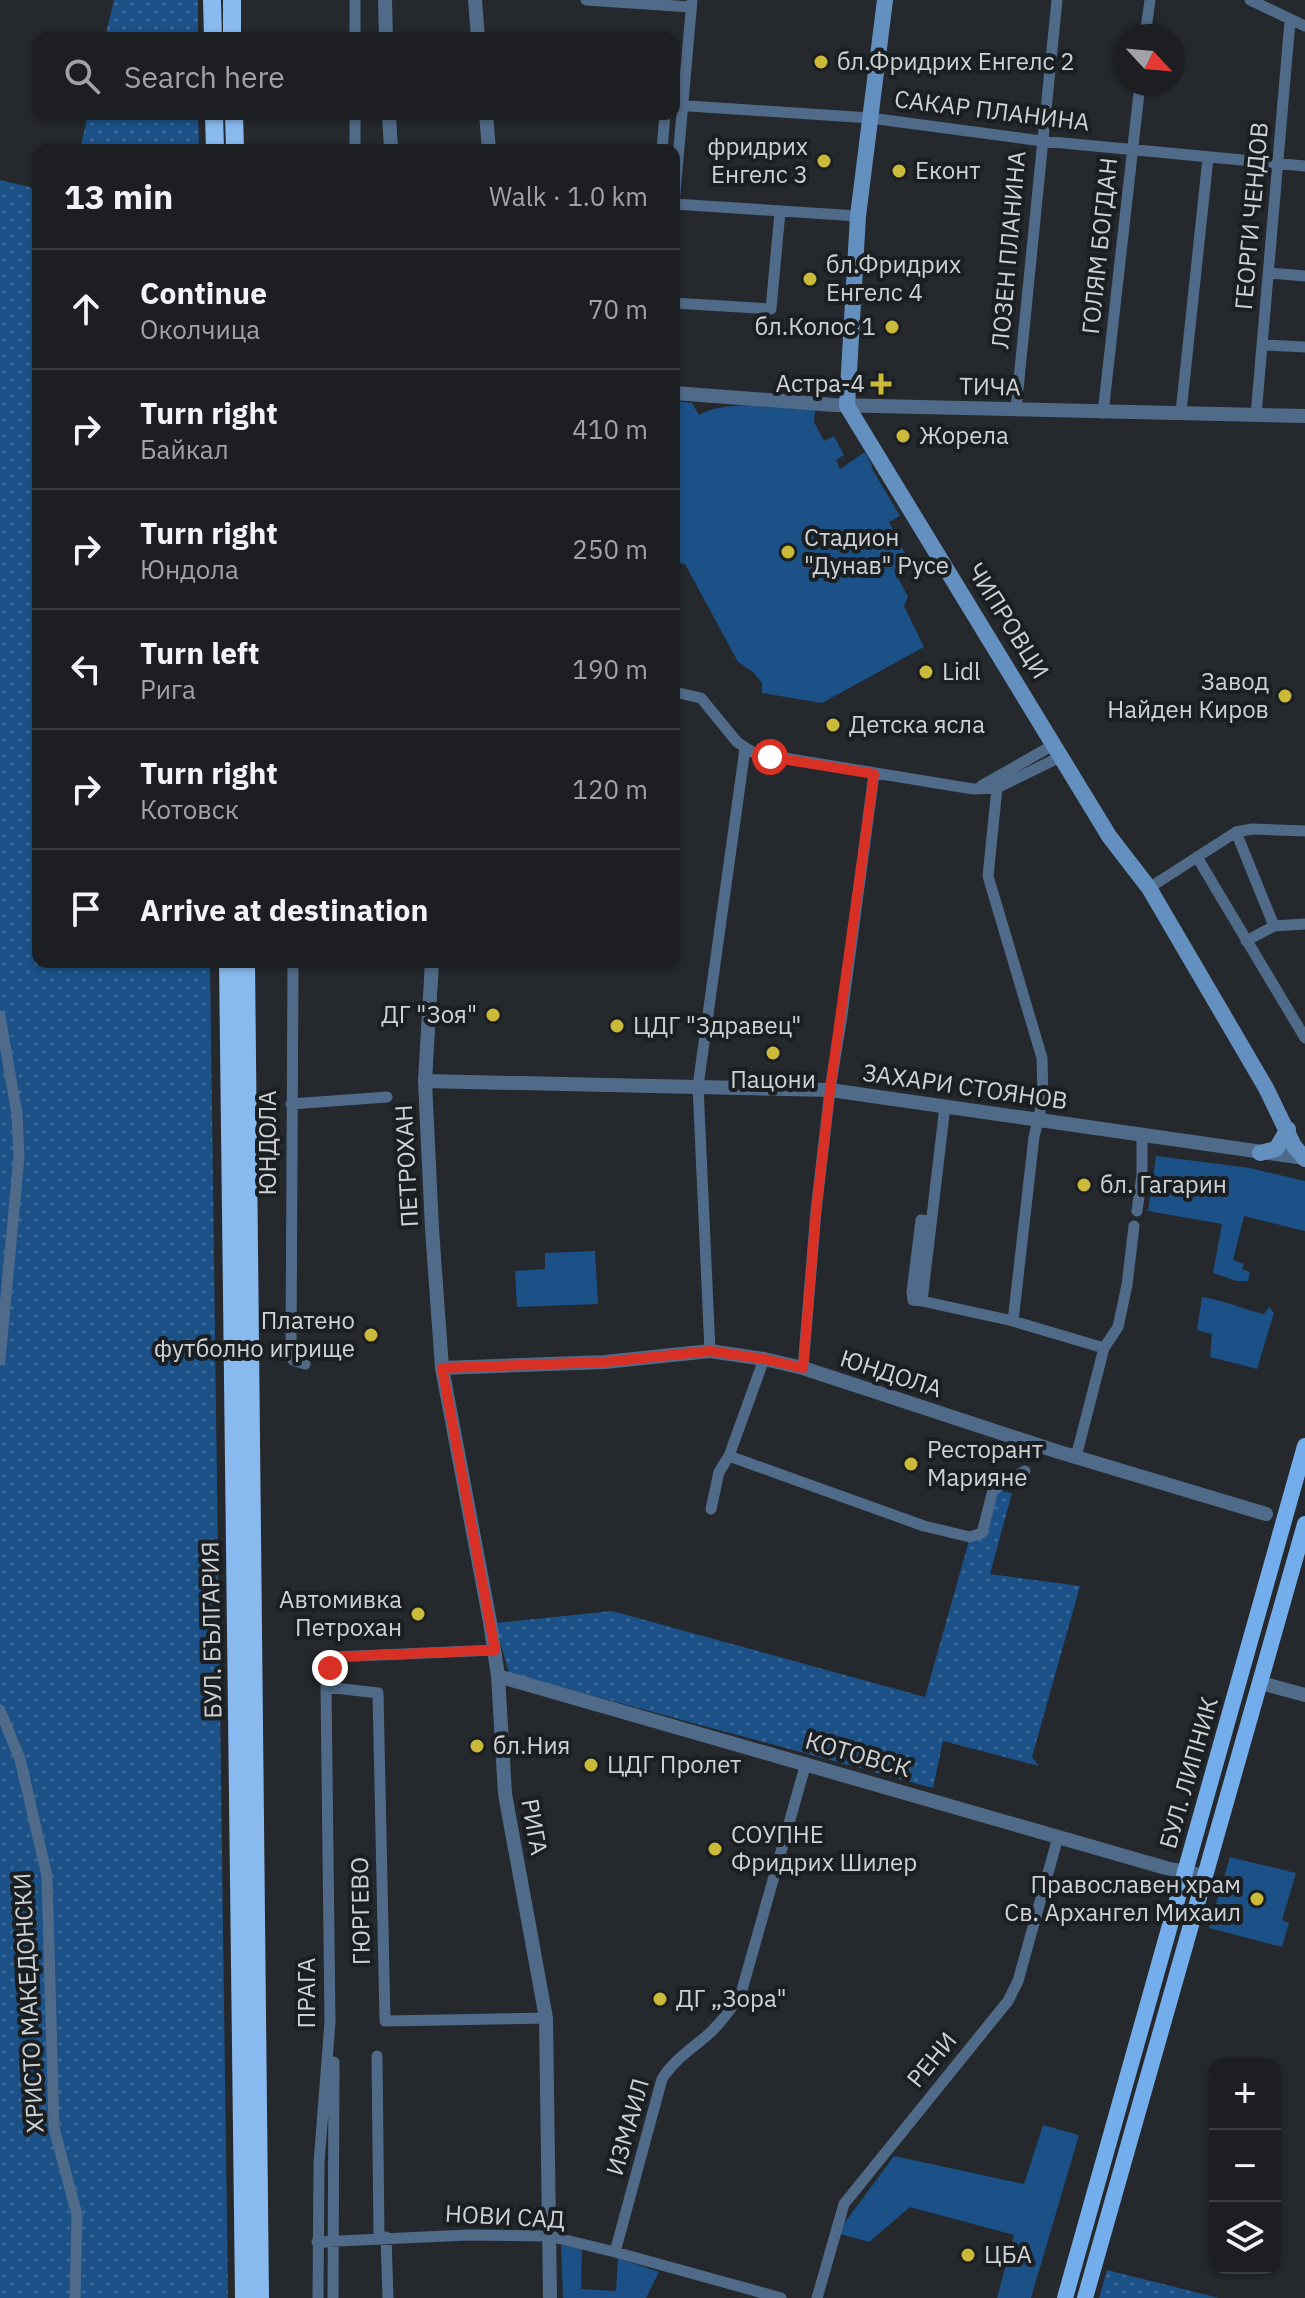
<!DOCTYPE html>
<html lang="en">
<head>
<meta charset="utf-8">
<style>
  :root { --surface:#1c1e21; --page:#292b2e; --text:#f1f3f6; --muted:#a0a2a5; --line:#3a3c3f }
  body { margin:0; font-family:"IBM Plex Sans",sans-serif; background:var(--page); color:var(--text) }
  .controls { position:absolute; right:24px; bottom:24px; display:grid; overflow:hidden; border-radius:16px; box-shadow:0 2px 6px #0004 }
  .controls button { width:72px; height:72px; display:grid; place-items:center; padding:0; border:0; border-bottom:2px solid var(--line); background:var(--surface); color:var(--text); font:40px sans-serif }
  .compass { position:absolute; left:1113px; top:24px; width:72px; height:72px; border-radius:50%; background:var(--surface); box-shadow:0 2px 6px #0004; rotate:116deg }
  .stop { position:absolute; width:24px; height:24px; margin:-18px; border:6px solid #d93025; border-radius:50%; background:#fff }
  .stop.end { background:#d93025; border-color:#fff; box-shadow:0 2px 8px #0008 }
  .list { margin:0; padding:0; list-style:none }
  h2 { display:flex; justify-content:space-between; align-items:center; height:104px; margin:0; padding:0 32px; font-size:34px }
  h2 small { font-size:26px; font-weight:400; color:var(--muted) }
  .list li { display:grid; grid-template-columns:52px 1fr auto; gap:24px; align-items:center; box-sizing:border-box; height:120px; padding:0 32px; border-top:2px solid var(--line) }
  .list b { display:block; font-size:30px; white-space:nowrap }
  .list p { margin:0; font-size:26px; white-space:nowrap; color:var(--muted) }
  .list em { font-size:26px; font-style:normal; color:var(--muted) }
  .icon { flex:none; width:44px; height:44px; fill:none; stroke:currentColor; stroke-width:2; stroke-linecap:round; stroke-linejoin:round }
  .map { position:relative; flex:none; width:1305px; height:2298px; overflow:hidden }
  .search { position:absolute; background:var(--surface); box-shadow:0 2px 6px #0004; left:32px; top:32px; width:648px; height:88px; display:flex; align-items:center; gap:20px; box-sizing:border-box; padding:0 28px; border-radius:16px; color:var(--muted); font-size:30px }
  .panel { position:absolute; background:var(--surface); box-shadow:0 2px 6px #0004; left:32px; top:144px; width:648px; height:824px; border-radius:16px }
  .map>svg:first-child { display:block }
  .grass { fill:url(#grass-dots) }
  .park { fill:#1b5187 }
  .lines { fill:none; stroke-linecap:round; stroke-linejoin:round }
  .minor { stroke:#506b89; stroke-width:11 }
  .tertiary { stroke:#506b89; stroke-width:14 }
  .secondary { stroke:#6490c0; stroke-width:16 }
  .primary { stroke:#74adeb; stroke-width:16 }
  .trunk { stroke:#89baef; stroke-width:18 }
  .route { stroke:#d93025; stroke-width:10 }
  .poi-dot { fill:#cbba39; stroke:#1b1f22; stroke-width:3 }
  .labels { text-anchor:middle; stroke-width:8; stroke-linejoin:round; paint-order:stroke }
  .poi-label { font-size:24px; fill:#cfd2d4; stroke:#1b1f22; text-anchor:start }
  .street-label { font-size:24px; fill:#cfd2d4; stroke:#1b1f22 }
</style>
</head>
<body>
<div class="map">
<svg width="1305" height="2298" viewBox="0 0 1305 2298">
  <defs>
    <pattern id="grass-dots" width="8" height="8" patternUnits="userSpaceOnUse" patternTransform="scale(2)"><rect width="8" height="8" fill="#1b5187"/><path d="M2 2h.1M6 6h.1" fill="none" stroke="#3b6997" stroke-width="1.8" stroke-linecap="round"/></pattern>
  </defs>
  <rect width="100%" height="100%" fill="#25282c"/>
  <path class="grass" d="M114 0H198V38H105Z
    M88 114H198L199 150H80Z
    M0 180 38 189V962H210L228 2298H0Z
    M993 1490 1012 1493 990 1574 1080 1586 1032 1757 1039 1766 943 1741 933 1788 509 1673 495 1623 612 1611 925 1697 970 1537 982 1532Z
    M1107 2270 1219 2298H1099Z"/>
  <path class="park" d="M674 401 692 403 699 415C729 398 781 409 815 410L814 422 824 441 834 436 844 455 836 460 840 469 865 452 872 465 871 467 900 516 889 522 909 561 894 570 908 597 904 606 924 647 822 703 762 693V683L753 672 738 662 685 564 674 562Z
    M1156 1156 1250 1168 1305 1181V1231L1244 1216 1233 1260 1244 1264 1242 1269 1250 1272 1248 1281H1237L1213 1273 1222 1224 1148 1211Z
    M595 1251 598 1304 517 1307 515 1271 545 1269V1253Z
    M1202 1297C1224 1300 1242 1309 1264 1314L1269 1307 1274 1313 1257 1369 1210 1357 1212 1334 1197 1330Z
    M1230 1857 1296 1873 1282 1920 1289 1923 1282 1947 1209 1928Z
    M1043 2125 1079 2135 1031 2298H997L1014 2235 910 2207 869 2242 837 2233 894 2156 1024 2184Z
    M561 2245 582 2249 581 2289 616 2291 618 2258 659 2272 646 2298H563Z"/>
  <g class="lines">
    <path class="minor" d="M586 0 691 7
      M692 0 674 204 858 216
      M1250 0 1305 26
      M1145 36 1150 0
      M355 38V0
      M674 105 870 118 1042 141 1305 166
      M355 114V150
      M662 150 665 114
      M1269 273 1305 276
      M674 303 771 309 780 212
      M1263 345 1305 347
      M1016 409 1057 0
      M1181 412 1208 158
      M1103 413 1140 84
      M1256 415 1290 21
      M674 692 701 698 737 742 754 753 973 789 997 788 1062 756
      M981 786 1055 744
      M997 788 988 876 1042 1058 1043 1099 1034 1137 1013 1321 1104 1348
      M1236 832 1274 926
      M1197 857 1305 1038
      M1149 888 1236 832 1252 829 1305 831
      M1246 941 1274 926 1305 924
      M293 962 291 1354 293 1360 305 1364
      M0 1016 17 1114 19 1157 0 1360
      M291 1104 387 1097
      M945 1106 922 1301 1013 1321
      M1137 1211 1142 1175V1134
      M922 1301 913 1300 912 1292 921 1220 931 1221
      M710 1351 698 1086 745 749
      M803 1368 816 1211 830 1090 842 1015 874 774
      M729 1456 924 1526 970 1537 982 1533 993 1490 1025 1471
      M1076 1457 1104 1348 1118 1327 1127 1285 1134 1226
      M711 1509 719 1472 729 1456 764 1359
      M326 1687 378 1693 385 2021 546 2018
      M0 1710 20 1759 47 1876 54 2128 77 2215 75 2298
      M377 2056 379 2237
      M386 2237 388 2298
      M317 2242 468 2235 549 2236 615 2252 781 2298
      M615 2252 662 2079C674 2059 695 2047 712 2031 725 2018 734 2005 742 1990L806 1763
      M318 2298 319 2163 330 2022 326 1687 333 1657 495 1650
      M333 2298 334 2062
      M817 2298 844 2204 1008 2001 1018 1981 1058 1837"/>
    <path class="tertiary" d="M385 0 386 38
      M475 0 478 38
      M389 114 391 150
      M486 114 489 150
      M674 393 834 405 1305 416
      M432 962 425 1081 432 1229 442 1368 490 1622 498 1676 505 1794 546 2018 550 2298
      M425 1081 830 1090 1304 1158
      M442 1368 605 1362 710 1351 764 1359 803 1368 1059 1452 1266 1514
      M498 1676 1166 1868 1205 1876
      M1261 1683 1305 1695"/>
    <path class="secondary" d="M885 0 858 216 847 406 1109 836 1149 888 1266 1088 1294 1146 1305 1159
      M1260 1153 1276 1149 1288 1129"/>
    <path class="primary" d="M1065 2298 1305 1446
      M1085 2298 1305 1524"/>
    <path class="trunk" d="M212 0 213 38
      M232 0V38
      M214 114 215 150
      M234 114 235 150
      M228 962 244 2298
      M246 962 260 2298"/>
  </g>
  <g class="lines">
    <path class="route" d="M330 1668 333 1657 495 1650 442 1368 605 1362 710 1351 764 1359 803 1368 816 1211 830 1090 874 774 770 757"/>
  </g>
  <g class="poi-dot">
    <circle cx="821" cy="62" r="8"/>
    <circle cx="824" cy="161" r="8"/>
    <circle cx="899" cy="171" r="8"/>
    <circle cx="810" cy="279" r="8"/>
    <circle cx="892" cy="327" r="8"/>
    <path d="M877 372h8v8h8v8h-8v8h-8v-8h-8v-8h8z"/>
    <circle cx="903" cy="436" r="8"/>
    <circle cx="788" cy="552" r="8"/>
    <circle cx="926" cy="672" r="8"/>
    <circle cx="1285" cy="696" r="8"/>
    <circle cx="833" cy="725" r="8"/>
    <circle cx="493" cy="1015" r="8"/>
    <circle cx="617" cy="1026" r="8"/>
    <circle cx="773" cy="1053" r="8"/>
    <circle cx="1084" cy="1185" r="8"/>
    <circle cx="371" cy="1335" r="8"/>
    <circle cx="911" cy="1464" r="8"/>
    <circle cx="418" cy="1614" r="8"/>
    <circle cx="477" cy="1746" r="8"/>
    <circle cx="591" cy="1765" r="8"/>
    <circle cx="715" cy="1849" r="8"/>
    <circle cx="1257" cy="1899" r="8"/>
    <circle cx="660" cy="1999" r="8"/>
    <circle cx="968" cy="2255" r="8"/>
  </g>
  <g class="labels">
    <g class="poi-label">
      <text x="837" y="70">бл.Фридрих Енгелс 2</text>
      <text x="808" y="155" text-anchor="end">фридрих<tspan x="808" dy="28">Енгелс 3</tspan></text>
      <text x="915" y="179">Еконт</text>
      <text x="826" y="273">бл.Фридрих<tspan x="826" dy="28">Енгелс 4</tspan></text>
      <text x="876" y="335" text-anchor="end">бл.Колос 1</text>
      <text x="865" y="392" text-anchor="end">Астра-4</text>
      <text x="919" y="444">Жорела</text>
      <text x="804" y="546">Стадион<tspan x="804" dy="28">"Дунав" Русе</tspan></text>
      <text x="942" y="680">Lidl</text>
      <text x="1269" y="690" text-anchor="end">Завод<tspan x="1269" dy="28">Найден Киров</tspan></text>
      <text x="849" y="733">Детска ясла</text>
      <text x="477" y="1023" text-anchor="end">ДГ "Зоя"</text>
      <text x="633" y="1034">ЦДГ "Здравец"</text>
      <text x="773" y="1088" text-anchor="middle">Пацони</text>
      <text x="1100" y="1193">бл. Гагарин</text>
      <text x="355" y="1329" text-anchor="end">Платено<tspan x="355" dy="28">футболно игрище</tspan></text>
      <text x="927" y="1458">Ресторант<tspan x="927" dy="28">Марияне</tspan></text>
      <text x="402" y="1608" text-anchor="end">Автомивка<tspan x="402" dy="28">Петрохан</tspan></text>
      <text x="493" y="1754">бл.Ния</text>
      <text x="607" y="1773">ЦДГ Пролет</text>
      <text x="731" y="1843">СОУПНЕ<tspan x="731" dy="28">Фридрих Шилер</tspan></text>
      <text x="1241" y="1893" text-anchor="end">Православен храм<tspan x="1241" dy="28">Св. Архангел Михаил</tspan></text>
      <text x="676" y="2007">ДГ „Зора"</text>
      <text x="984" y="2263">ЦБА</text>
    </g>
    <g class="street-label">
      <text transform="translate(992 111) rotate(7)" y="8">САКАР ПЛАНИНА</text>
      <text transform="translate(1252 216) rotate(-85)" y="8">ГЕОРГИ ЧЕНДОВ</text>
      <text transform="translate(1100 246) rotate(-84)" y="8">ГОЛЯМ БОГДАН</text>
      <text transform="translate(1009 250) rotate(-85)" y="8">ЛОЗЕН ПЛАНИНА</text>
      <text transform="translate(990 387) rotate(1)" y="8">ТИЧА</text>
      <text transform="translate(1008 621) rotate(58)" y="8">ЧИПРОВЦИ</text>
      <text transform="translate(965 1087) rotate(8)" y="8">ЗАХАРИ СТОЯНОВ</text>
      <text transform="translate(268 1143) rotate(-90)" y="8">ЮНДОЛА</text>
      <text transform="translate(407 1166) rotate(-93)" y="8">ПЕТРОХАН</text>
      <text transform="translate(891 1374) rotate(18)" y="8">ЮНДОЛА</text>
      <text transform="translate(212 1630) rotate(-91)" y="8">БУЛ. БЪЛГАРИЯ</text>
      <text transform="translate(858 1755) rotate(16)" y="8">КОТОВСК</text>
      <text transform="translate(1189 1773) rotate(-74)" y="8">БУЛ. ЛИПНИК</text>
      <text transform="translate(534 1827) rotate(80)" y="8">РИГА</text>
      <text transform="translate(361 1911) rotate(-91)" y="8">ГЮРГЕВО</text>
      <text transform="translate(307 1993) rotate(-90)" y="8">ПРАГА</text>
      <text transform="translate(29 2003) rotate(-93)" y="8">ХРИСТО МАКЕДОНСКИ</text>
      <text transform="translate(932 2060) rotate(-51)" y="8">РЕНИ</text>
      <text transform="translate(628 2127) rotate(-74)" y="8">ИЗМАИЛ</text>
      <text transform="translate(505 2217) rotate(3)" y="8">НОВИ САД</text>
    </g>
  </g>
</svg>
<div class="controls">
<button>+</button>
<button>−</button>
<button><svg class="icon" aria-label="layers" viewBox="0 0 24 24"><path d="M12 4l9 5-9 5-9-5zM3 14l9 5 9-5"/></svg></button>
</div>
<svg class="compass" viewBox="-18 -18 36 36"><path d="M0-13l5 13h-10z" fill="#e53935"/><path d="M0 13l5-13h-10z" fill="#a0a2a5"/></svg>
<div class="stop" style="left:770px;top:757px"></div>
<div class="stop end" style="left:330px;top:1668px"></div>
<div class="search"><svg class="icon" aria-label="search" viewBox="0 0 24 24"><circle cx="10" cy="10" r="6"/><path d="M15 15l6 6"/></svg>Search here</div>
<section class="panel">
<h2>13 min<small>Walk · 1.0 km</small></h2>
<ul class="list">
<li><svg class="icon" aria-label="ahead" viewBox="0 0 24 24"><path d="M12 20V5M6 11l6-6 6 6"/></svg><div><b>Continue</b><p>Околчица</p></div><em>70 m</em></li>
<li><svg class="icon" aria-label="right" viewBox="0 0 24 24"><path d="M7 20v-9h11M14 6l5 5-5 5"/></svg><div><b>Turn right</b><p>Байкал</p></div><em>410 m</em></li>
<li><svg class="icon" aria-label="right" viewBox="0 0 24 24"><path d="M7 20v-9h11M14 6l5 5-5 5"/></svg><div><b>Turn right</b><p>Юндола</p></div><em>250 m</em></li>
<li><svg class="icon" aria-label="left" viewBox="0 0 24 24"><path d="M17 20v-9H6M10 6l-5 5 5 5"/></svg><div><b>Turn left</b><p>Рига</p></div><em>190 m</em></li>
<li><svg class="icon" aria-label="right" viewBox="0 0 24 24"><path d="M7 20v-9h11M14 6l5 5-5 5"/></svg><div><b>Turn right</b><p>Котовск</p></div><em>120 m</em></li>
<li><svg class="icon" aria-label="arrive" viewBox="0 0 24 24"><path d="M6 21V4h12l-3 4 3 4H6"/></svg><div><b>Arrive at destination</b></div></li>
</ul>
</section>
</div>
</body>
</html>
